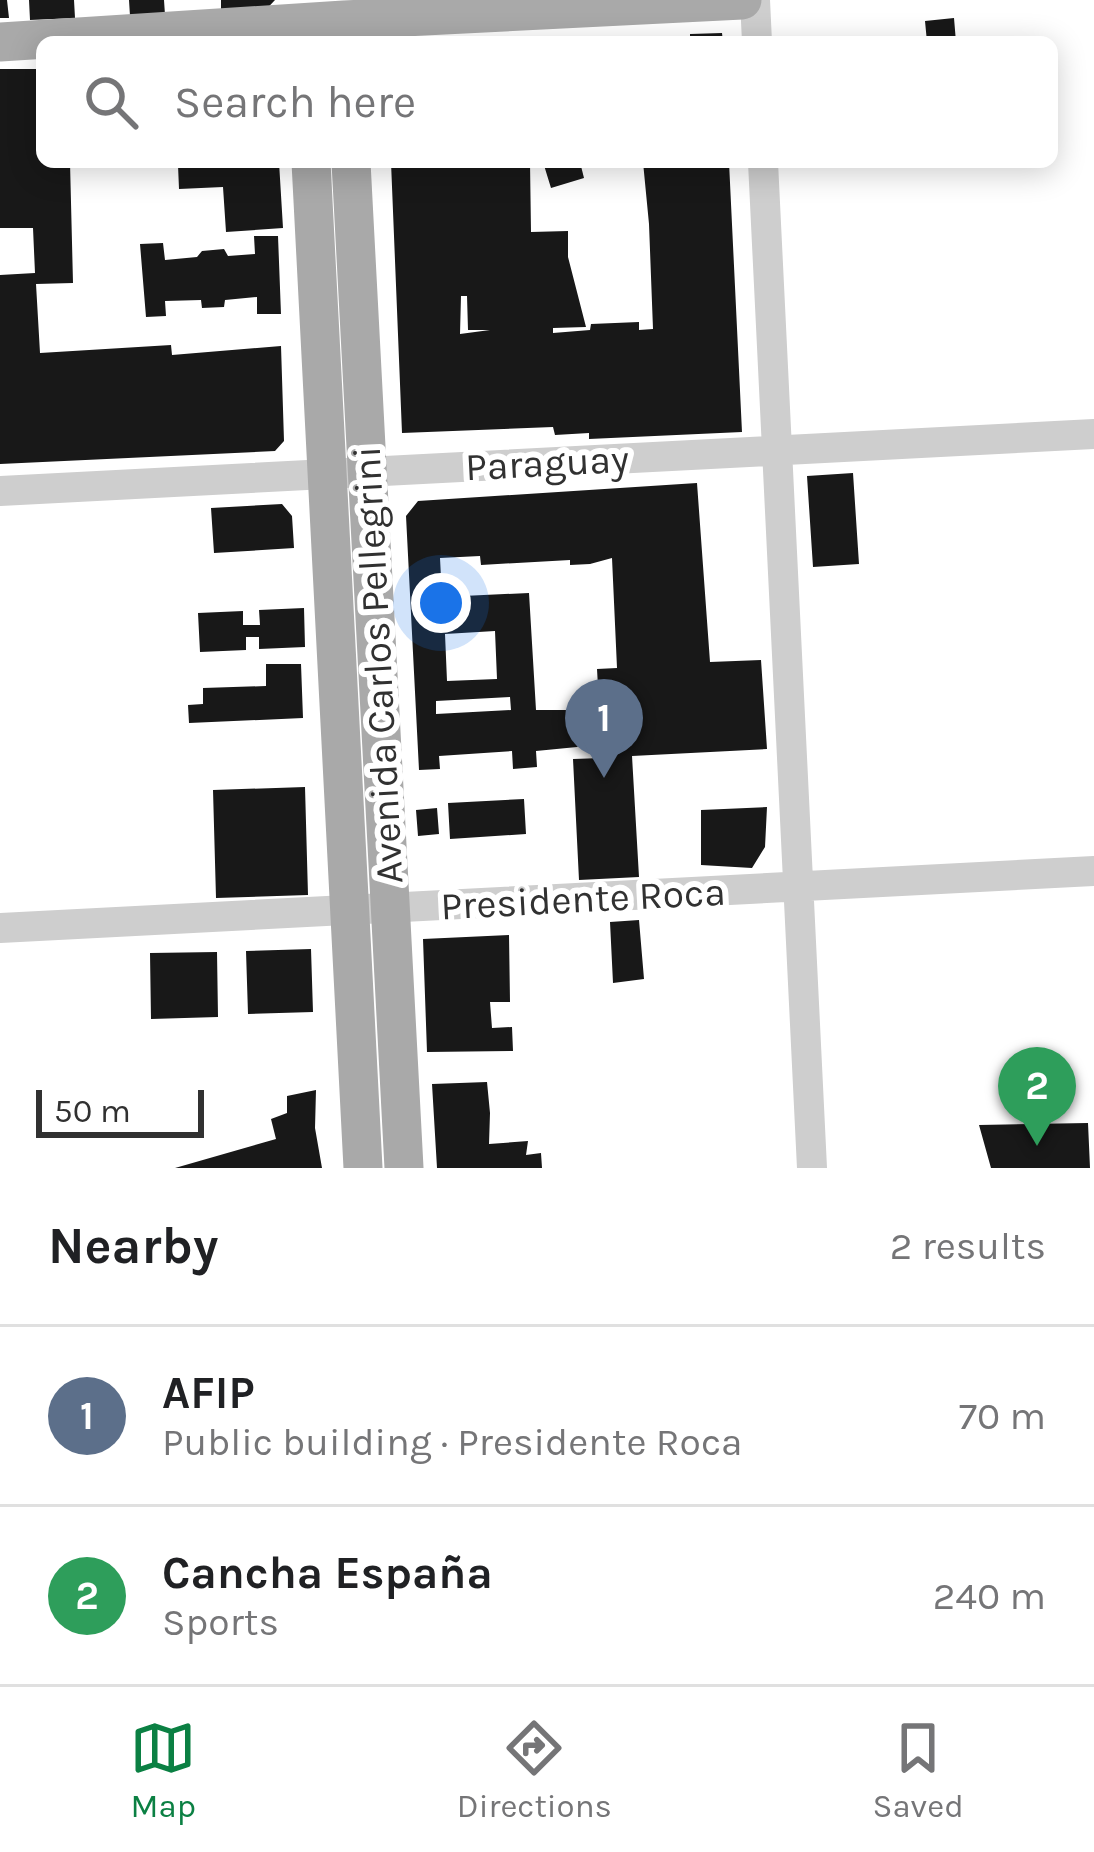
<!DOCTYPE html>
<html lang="en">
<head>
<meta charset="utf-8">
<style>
  :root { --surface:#fff; --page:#f2f2f2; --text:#202124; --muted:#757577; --line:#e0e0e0; --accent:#0b8043 }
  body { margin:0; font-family:Karla,sans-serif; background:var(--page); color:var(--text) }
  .scale { position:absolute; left:36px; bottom:30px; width:168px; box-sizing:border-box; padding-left:12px; border:6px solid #313131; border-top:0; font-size:33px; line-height:42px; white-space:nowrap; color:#313131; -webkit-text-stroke:9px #fff; paint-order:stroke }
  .you { position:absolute; left:441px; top:603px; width:42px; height:42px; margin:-30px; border:9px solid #fff; border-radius:50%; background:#1a73e8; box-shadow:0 0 0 18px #1a73e833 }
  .badge { display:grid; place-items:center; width:78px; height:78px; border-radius:50%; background:var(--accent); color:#fff; font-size:39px; font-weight:700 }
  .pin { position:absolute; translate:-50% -99px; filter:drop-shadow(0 3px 6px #0008) }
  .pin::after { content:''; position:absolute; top:63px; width:42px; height:36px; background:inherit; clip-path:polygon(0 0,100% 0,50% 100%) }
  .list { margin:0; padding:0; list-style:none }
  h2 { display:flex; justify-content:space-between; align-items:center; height:156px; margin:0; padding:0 48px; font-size:51px }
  h2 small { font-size:39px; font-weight:400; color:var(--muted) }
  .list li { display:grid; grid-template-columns:78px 1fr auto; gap:36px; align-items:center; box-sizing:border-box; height:180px; padding:0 48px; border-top:3px solid var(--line) }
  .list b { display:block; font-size:45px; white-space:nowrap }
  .list p { margin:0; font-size:39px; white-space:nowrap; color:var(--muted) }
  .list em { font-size:39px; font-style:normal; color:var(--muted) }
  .icon { flex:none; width:66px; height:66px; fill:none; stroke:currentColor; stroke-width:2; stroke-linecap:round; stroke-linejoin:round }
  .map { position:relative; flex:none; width:1094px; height:1168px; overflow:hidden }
  .search { position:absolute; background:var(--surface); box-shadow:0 6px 30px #0003; left:36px; right:36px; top:36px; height:132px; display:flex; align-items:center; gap:30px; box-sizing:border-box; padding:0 42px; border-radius:18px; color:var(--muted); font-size:45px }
  .sheet { height:516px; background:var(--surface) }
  nav { display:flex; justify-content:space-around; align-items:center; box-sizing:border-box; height:168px; border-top:3px solid var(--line); background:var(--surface); font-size:33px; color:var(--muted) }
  nav a { display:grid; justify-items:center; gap:6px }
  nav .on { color:var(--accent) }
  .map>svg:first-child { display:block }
  .building { fill:#181818; fill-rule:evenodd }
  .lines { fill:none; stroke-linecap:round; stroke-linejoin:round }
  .minor { stroke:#cecece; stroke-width:30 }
  .major { stroke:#a9a9a9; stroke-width:39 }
  .labels { text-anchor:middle; stroke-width:12; stroke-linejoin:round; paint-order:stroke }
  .street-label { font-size:39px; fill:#313131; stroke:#fff }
</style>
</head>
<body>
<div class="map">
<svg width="1094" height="1168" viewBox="0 0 1094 1168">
  <rect width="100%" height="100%" fill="#fff"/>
  <path class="building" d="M0 0H7L9 18H0Z
    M29 0H74L75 18 30 20Z
    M129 0H164L165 15 130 16Z
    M221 0H275L259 17 221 18Z
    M954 18 956 42H927L925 21Z
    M722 33 723 42H690V34Z
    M0 69H42V162H70L73 283 36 284 40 353 171 345 172 355 281 346 284 441 275 451 0 464V275L35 273 33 228H0Z
    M196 162H279L283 228 226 232 223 187 179 189 178 165Z
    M391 162H530L531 232 568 231V257L586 327 553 328V333L590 330 591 324 639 322V330L653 329 649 224 643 162H729L742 432 589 439V433L555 435 553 427 402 433ZM461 296H467L468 330H490L460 334Z
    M543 162H606V163L593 167 592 163 581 166 584 178 551 188Z
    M254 236H278L281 314H257V297L225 300 224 307 202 308 201 300 165 301 166 316 146 317 140 244 163 243 165 260 197 257 202 251 224 249 228 256 255 254Z
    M853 473 859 564 813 567 807 476Z
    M697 483 710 662 761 660 767 749 632 756 639 877 579 880 573 759 602 758 597 669 617 668 612 558 590 564 570 565V560L481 565 480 556 440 558 442 597 529 593 536 710H575L585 718 588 731 586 738 577 747 536 751 537 767 513 769 512 751 439 756 440 769 419 770 406 516 418 501ZM495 631 497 679 447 681 445 634ZM510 697 511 710 436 714V701Z
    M282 504 292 516 294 548 214 553 211 508Z
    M304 608 305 647 259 649V637H246V650L200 652 198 613 243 611V625H260L259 610Z
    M266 664H301L303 718 189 723 188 705 203 704V688L266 686Z
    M305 787 308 895 216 898 213 790Z
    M524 799 526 834 450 839 448 803Z
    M767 807 765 847 752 868 701 865V810Z
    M437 808 439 834 418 836 416 810Z
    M639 920 644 979 613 983 610 922Z
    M509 935 510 1002H490L492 1028 512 1027 513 1051 427 1052 423 939Z
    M311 949 313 1012 248 1014 246 951Z
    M217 952 218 1017 151 1019 150 953Z
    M487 1082 490 1113 489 1144 528 1141 526 1155 541 1153 542 1168H437L432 1084Z
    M316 1090 315 1128 322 1168H175L276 1139 271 1119 287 1113V1096Z
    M1088 1123 1090 1168H991L979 1125Z"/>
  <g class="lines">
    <path class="minor" d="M755 0 757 42
      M763 162 812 1168
      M0 491 1094 434
      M0 928 1094 871"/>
    <path class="major" d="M0 42 344 20 742 0
      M311 162 363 1168
      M351 162 404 1168"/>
  </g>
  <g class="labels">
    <g class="street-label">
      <text transform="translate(547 462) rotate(-3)" y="14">Paraguay</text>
      <text transform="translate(377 665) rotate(-93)" y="14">Avenida Carlos Pellegrini</text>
      <text transform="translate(583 898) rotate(-3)" y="14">Presidente Roca</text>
    </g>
  </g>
</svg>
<div class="scale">50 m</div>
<div class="you"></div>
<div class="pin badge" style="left:604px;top:778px;background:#5c6f8a">1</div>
<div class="pin badge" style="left:1037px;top:1146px;background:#2e9e5b">2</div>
<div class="search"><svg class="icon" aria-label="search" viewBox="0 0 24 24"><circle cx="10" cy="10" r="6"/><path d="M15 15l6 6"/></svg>Search here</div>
</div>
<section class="sheet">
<h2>Nearby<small>2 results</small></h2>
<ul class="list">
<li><span class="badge" style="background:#5c6f8a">1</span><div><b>AFIP</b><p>Public building · Presidente Roca</p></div><em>70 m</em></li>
<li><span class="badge" style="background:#2e9e5b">2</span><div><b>Cancha España</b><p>Sports</p></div><em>240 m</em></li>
</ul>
</section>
<nav>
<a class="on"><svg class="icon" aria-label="map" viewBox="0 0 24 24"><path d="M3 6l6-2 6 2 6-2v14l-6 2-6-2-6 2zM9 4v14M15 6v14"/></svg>Map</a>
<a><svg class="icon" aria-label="directions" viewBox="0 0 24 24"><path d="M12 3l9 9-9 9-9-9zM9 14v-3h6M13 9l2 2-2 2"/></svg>Directions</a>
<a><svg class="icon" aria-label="saved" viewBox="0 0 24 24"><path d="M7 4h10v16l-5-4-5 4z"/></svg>Saved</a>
</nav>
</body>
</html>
